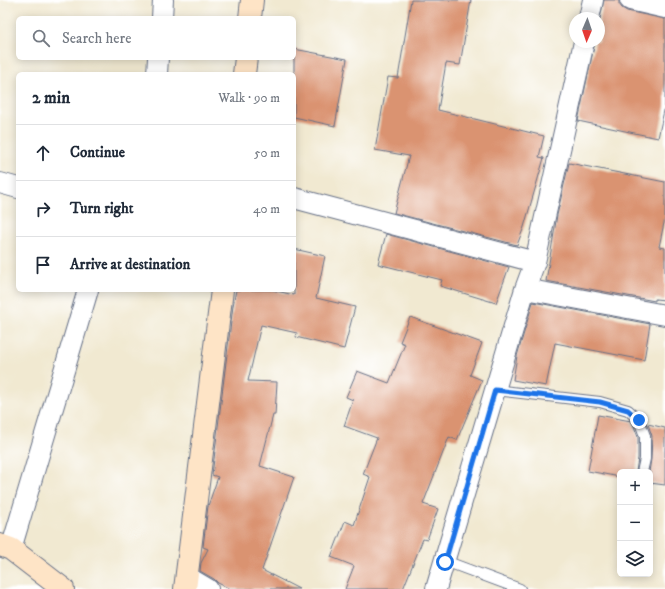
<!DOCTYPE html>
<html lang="en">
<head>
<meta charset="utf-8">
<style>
  :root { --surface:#fff; --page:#f2f2f3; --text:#1f2937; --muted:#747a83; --line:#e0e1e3 }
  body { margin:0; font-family:"IM FELL DW Pica",serif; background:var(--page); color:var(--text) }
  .controls { position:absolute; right:12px; bottom:12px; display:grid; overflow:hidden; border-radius:6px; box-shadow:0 2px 10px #0003 }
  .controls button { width:36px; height:36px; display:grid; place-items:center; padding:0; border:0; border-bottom:1px solid var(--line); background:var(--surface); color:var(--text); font:20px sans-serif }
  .compass { position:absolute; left:569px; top:12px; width:36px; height:36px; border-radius:50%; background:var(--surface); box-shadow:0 2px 10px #0003; rotate:182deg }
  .stop { position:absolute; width:12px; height:12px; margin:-9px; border:3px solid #1a73e8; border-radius:50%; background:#fff }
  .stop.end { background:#1a73e8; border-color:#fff; box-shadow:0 1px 4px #0008 }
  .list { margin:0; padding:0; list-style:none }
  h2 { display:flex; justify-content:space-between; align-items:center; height:52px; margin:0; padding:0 16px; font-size:17px }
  h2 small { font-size:13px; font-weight:400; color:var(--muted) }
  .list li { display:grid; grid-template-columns:26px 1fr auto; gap:12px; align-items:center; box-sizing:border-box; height:56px; padding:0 16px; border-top:1px solid var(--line) }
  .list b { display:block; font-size:15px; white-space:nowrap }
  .list em { font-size:13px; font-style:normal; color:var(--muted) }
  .icon { flex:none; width:22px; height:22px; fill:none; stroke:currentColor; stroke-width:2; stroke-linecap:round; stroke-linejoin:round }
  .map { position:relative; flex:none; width:665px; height:589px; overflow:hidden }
  .search { position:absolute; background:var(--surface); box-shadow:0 2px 10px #0003; left:16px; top:16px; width:280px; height:44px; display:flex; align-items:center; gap:10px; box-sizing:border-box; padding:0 14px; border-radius:6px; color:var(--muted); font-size:15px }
  .panel { position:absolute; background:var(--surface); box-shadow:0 2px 10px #0003; left:16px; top:72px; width:280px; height:220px; border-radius:6px }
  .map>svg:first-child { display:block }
  .building { fill:#da9371 }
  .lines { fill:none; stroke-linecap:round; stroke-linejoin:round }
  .lane-casing { stroke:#667086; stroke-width:12 }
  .street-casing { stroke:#667086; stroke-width:22 }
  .secondary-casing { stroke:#667086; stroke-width:24 }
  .lane { stroke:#fff; stroke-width:10 }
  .street { stroke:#fff; stroke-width:20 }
  .secondary { stroke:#fee4c6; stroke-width:22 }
  .route { stroke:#1a73e8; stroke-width:5 }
</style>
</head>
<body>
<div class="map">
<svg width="665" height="589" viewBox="0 0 665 589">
  <rect width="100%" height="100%" fill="#fff"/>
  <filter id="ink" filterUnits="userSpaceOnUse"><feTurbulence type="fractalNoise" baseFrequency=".025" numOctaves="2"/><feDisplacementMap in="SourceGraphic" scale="8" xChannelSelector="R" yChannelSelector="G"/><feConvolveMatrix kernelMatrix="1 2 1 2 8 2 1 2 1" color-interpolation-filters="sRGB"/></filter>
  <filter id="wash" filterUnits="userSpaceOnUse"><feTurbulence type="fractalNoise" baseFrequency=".012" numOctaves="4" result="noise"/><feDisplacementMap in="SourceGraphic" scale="16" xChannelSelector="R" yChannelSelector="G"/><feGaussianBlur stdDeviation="0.9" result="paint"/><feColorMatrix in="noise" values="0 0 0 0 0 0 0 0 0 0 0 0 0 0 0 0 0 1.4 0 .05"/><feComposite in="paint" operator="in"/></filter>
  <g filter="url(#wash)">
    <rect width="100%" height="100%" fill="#f1e9d1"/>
    <g id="blocks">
      <path class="building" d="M411 0H471L460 65 446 63 438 110 544 136 539 157 544 158 524 227 517 245 394 213 409 156 375 150 388 77 398 78Z
        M604 0H619V4L622 8 627 11 665 19V106L658 138 578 121 595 42H599V23Z
        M294 49 347 59 335 126 294 117Z
        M569 163 665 182V218L659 247 665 248V300L655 299V301L546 281 557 215Z
        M386 234 509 267 496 303 440 286 442 280 378 264Z
        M294 249 325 256 316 298 355 307 344 349 296 337 297 333 261 325 248 381 277 382 275 415H273L260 466 294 477 262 570 299 589H230L218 583 214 579 200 571 201 563 208 549 203 547 208 506 218 477 212 475 233 306 236 290H272L294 295Z
        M533 302 650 324 644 360 555 343 546 386 513 380 517 356Z
        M410 317 482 343 470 375 482 380 457 440 449 437 423 504 438 509 427 540 423 539 403 589H345L354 566 331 557 345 521 354 525 370 477 363 474 377 438 344 426 353 400 346 397 357 371 389 383 405 344 400 342Z
        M598 415 631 421 633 424 638 437V458L636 472H620V477L588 471Z
        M648 424 665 428V485L650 483V472H649L651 459 652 436Z"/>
    </g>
  </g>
  <g filter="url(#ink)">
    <use href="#blocks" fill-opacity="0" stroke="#667086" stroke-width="1"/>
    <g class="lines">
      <g class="lane-casing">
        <path id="lane" d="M495 390 600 402 628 410 639 420 645 436V459L642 472
          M445 561 520 589"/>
      </g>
      <g class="street-casing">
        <path id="street" d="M630 0 665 8
          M162 18 163 0
          M589 18 593 0
          M157 74 158 58
          M0 183 18 188
          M294 198 535 262
          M525 289 665 315
          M11 549 88 290
          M186 576 208 589
          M436 589 525 289 535 262 584 42"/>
      </g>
      <g class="secondary-casing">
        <path id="secondary" d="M250 18 252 0
          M244 74 246 58
          M0 545 11 549 63 589
          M185 589 222 290"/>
      </g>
      <use href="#lane" class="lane"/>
      <use href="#street" class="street"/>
      <use href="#secondary" class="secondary"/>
    </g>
  </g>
  <g class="lines" filter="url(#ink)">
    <path class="route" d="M445 562 495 390 600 402 628 410 639 420"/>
  </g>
</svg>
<div class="controls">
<button>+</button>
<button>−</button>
<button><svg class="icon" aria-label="layers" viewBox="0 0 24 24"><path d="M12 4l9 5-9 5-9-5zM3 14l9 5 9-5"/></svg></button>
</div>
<svg class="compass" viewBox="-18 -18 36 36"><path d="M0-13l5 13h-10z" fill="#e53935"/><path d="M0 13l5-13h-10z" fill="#747a83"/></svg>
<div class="stop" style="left:445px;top:562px"></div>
<div class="stop end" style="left:639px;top:420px"></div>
<div class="search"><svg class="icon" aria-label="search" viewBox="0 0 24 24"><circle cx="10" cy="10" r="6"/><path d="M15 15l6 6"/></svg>Search here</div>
<section class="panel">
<h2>2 min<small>Walk · 90 m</small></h2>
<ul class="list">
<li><svg class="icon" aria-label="ahead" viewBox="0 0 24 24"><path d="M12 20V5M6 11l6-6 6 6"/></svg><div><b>Continue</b></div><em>50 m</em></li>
<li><svg class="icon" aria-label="right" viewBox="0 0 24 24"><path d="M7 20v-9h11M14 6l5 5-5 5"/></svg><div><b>Turn right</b></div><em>40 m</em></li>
<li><svg class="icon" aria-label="arrive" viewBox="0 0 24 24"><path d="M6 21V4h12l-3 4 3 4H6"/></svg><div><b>Arrive at destination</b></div></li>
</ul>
</section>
</div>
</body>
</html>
